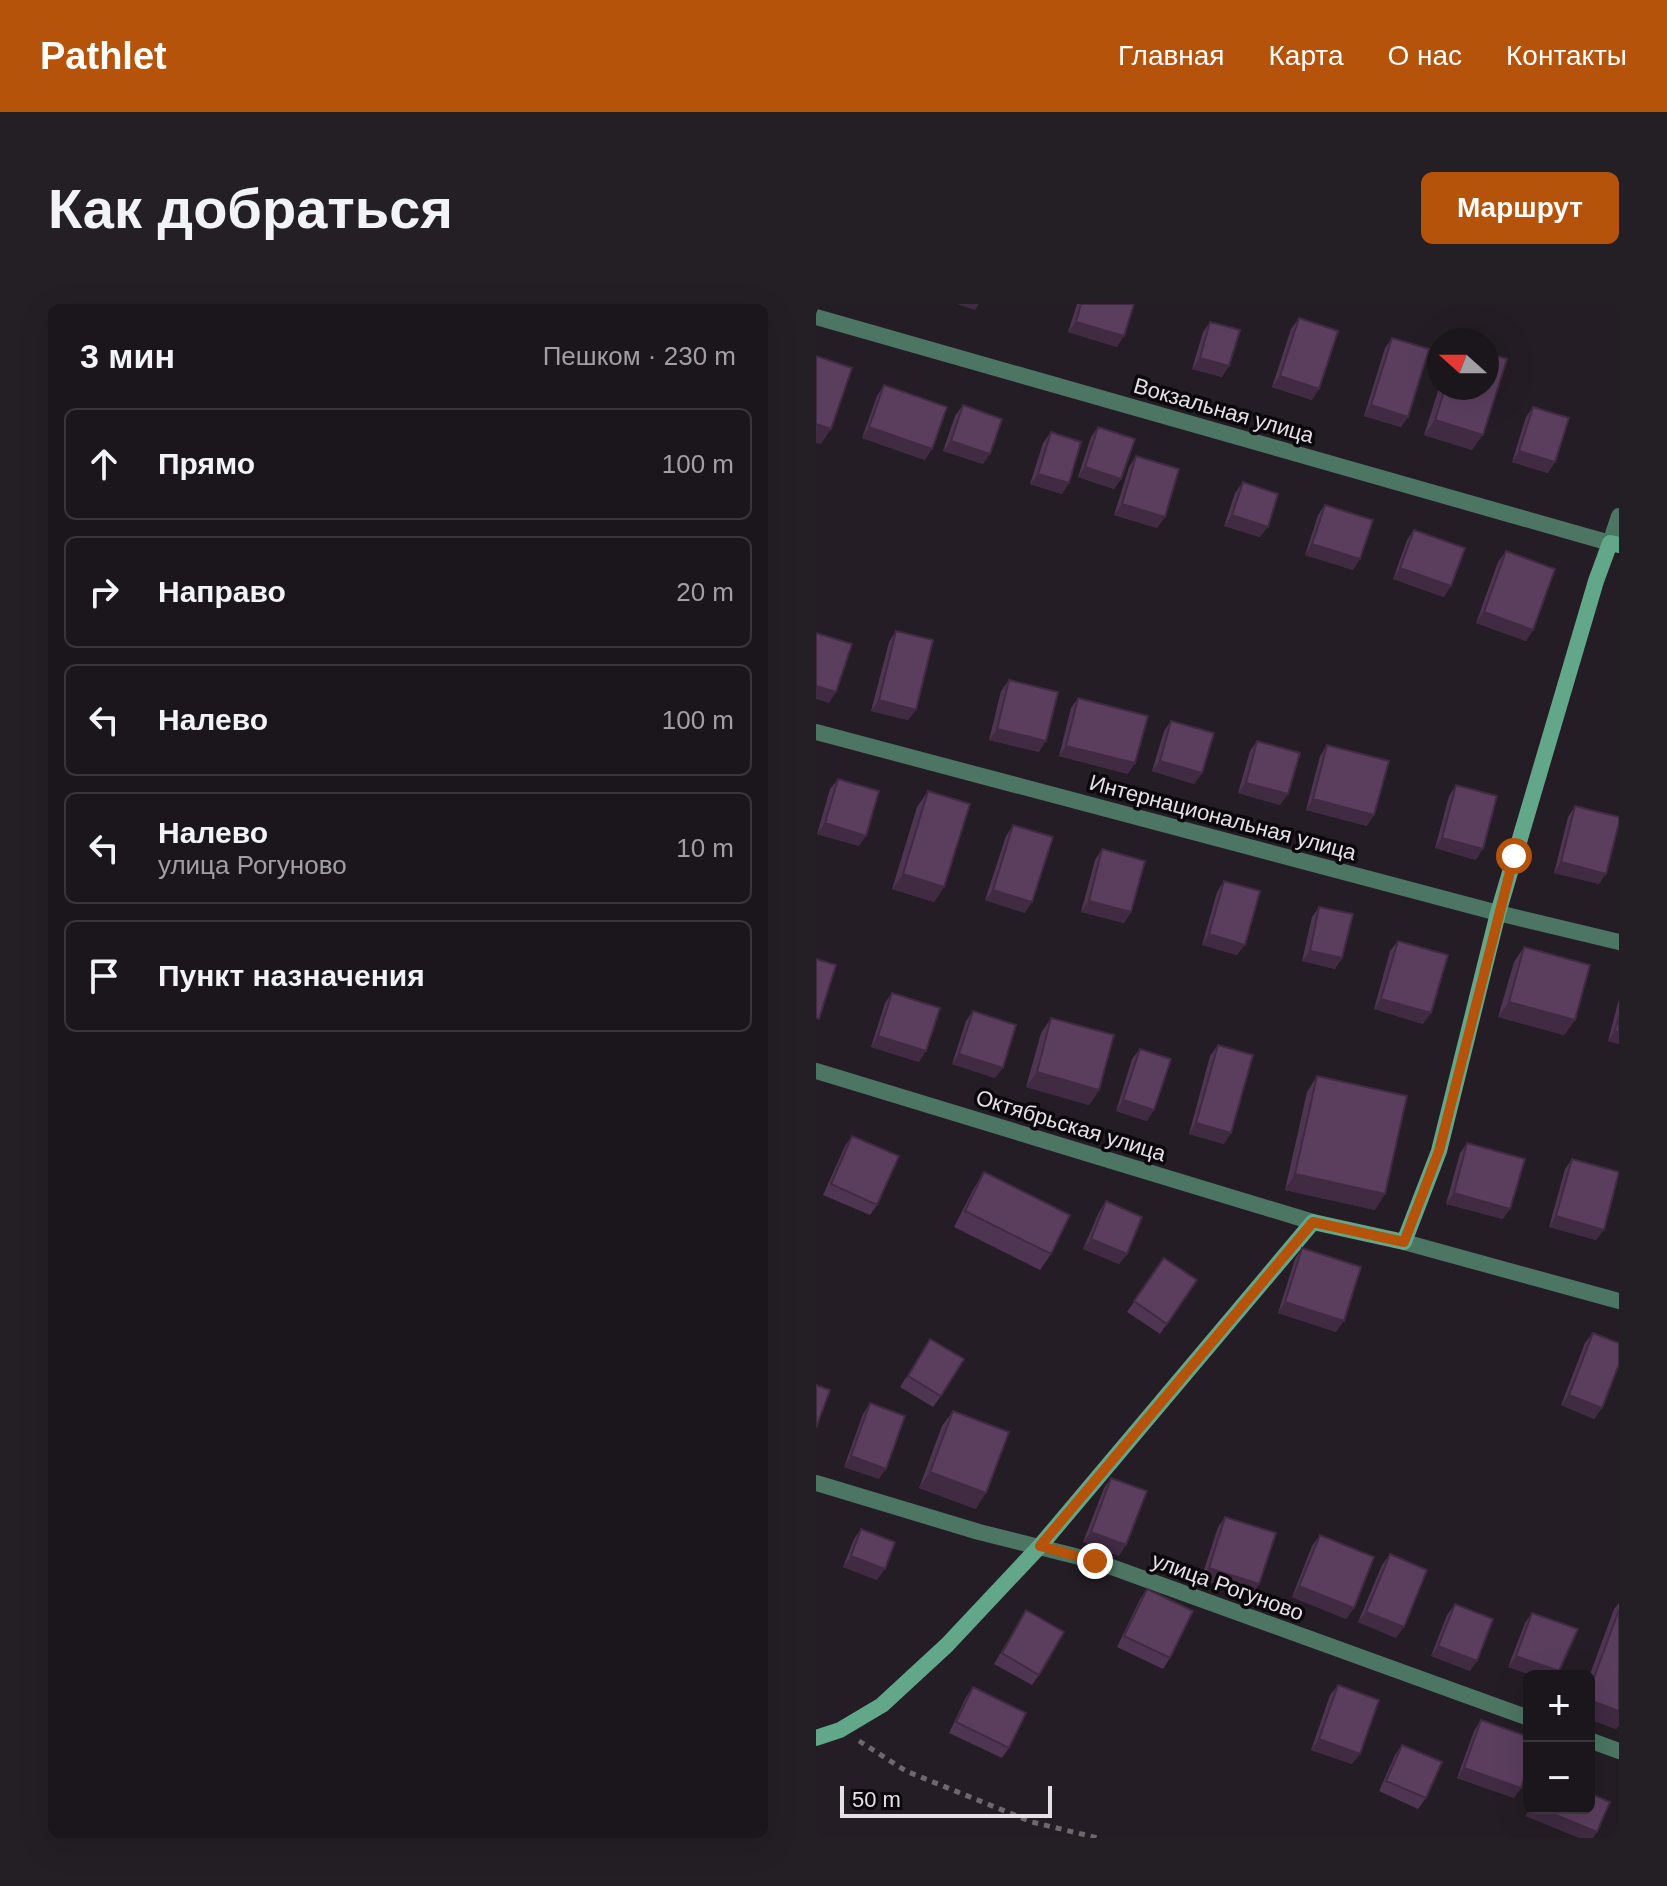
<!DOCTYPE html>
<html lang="ru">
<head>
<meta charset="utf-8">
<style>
  :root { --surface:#1b161c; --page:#241f25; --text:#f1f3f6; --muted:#a09fa3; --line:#39353b; --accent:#b45309 }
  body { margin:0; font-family:Arial,sans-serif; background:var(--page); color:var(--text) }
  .controls { position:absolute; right:24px; bottom:24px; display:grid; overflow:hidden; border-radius:12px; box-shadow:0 8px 32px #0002 }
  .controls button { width:72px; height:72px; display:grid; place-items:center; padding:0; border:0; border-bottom:2px solid var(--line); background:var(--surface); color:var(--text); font:40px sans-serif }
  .compass { position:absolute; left:611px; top:24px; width:72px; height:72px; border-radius:50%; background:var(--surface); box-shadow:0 8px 32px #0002; rotate:291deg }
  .scale { position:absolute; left:24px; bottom:20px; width:212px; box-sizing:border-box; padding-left:8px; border:4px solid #e6e1e6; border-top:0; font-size:22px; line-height:28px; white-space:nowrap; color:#e6e1e6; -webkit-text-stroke:6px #0b080c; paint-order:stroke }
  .stop { position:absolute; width:24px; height:24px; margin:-18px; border:6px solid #b45309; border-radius:50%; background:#fff }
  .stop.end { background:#b45309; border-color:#fff; box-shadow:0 2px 8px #0008 }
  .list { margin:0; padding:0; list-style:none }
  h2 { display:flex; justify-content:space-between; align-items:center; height:104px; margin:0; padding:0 32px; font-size:34px }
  h2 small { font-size:26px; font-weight:400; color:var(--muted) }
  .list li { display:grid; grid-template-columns:52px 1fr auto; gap:24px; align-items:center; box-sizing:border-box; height:112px; margin:0 16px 16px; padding:0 16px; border:2px solid var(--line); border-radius:12px }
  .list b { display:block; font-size:30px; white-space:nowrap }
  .list p { margin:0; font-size:26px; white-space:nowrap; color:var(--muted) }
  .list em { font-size:26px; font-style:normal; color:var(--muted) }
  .icon { flex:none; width:44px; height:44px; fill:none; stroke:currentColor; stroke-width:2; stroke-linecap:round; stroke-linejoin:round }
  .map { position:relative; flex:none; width:803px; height:1534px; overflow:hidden; border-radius:12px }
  header { display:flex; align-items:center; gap:48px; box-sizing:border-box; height:112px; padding:0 40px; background:var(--accent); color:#fff }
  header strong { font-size:38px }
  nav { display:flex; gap:44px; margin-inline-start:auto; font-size:28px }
  .intro { display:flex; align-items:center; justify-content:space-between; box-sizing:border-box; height:192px; padding:0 48px }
  h1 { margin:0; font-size:56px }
  .button { padding:20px 36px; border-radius:12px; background:var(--accent); color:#fff; font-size:28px; font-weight:700 }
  main { display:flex; gap:48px; padding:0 48px }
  aside { flex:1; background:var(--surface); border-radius:12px; box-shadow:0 8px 32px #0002 }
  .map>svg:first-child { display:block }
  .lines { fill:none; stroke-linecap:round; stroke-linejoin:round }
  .path { stroke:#6e686e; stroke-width:5; stroke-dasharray:6 6; stroke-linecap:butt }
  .street { stroke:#4c7663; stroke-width:16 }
  .secondary { stroke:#62a789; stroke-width:16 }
  .wall { fill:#4e3551 }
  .shaded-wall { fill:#402b42 }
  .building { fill:#5b3e5e; stroke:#402b42; stroke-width:2 }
  .route { stroke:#b45309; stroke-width:10 }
  .labels { text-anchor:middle; stroke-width:7; stroke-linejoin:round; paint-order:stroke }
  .street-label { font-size:22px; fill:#e6e1e6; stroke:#0b080c }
</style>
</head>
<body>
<header>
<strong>Pathlet</strong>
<nav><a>Главная</a><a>Карта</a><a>О нас</a><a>Контакты</a></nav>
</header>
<div class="intro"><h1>Как добраться</h1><a class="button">Маршрут</a></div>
<main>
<aside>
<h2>3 мин<small>Пешком · 230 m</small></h2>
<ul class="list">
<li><svg class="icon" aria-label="ahead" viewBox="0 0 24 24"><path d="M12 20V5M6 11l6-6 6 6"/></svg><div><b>Прямо</b></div><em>100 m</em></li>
<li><svg class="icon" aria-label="right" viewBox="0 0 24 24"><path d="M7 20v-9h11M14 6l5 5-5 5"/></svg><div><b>Направо</b></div><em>20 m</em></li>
<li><svg class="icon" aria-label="left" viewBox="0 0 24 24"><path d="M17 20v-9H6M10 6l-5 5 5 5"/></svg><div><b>Налево</b></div><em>100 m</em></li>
<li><svg class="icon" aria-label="left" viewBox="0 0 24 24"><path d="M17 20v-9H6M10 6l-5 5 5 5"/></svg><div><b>Налево</b><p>улица Рогуново</p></div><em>10 m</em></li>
<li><svg class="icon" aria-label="arrive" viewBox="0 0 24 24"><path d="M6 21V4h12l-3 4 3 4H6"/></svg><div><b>Пункт назначения</b></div></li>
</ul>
</aside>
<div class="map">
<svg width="803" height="1534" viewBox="0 0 803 1534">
  <rect width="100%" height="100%" fill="#241d25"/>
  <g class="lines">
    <path class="path" d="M43 1437 90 1467 216 1518 282 1534"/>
    <path class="street" d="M0 13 794 239 803 212
      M0 428 682 609 803 638
      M0 767 497 918
      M588 938 803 997
      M0 1179 163 1228 279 1257 713 1414
      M773 1436 803 1447"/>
    <path class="secondary" d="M0 1434 24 1426 66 1401 131 1341 224 1242 497 918 588 938 623 847 682 609 780 277 794 239 803 241"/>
  </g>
  <path class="wall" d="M261 0H318L301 43 252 28Z
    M483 14 496 96 456 83 475 25Z
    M394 18 406 73 376 65 387 28Z
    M576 34 592 113 585 123 548 112 569 44Z
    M68 81 109 156 46 134 61 92Z
    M623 84H671L656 146 608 131Z
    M147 101 167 160 127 147 139 112Z
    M717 103 732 169 696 158 710 113Z
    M282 123 305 175 298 185 262 173 275 133Z
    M235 128 246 190 214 180 227 139Z
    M320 152 341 224 298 211 313 163Z
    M427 178 444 233 408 222 419 189Z
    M509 201 537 266 489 251 502 211Z
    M598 226 628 293 577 275 591 236Z
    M690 247 717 326 710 337 660 319 682 258Z
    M80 327 100 406 92 416 55 407 73 338Z
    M193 376 223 448 173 436 185 387Z
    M262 394 312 470 243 452 255 404Z
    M355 417 386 469 378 480 336 467 348 427Z
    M441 437 464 501 422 489 434 447Z
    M511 441 551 522 490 506 504 452Z
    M22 475 43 542 1 530 14 485Z
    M640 481 660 556 619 544 633 492Z
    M112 487 128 583 118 598 76 585 101 503Z
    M759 502 783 580 738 569 752 513Z
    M197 521 209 609 169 596 190 532Z
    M286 545 315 608 308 619 265 608 279 556Z
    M408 577 421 651 386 641 401 588Z
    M503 603 526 654 519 665 486 657 496 613Z
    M582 637 607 720 558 705 574 647Z
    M708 643 759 716 748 731 682 713 698 658Z
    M76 689 103 758 55 743 69 699Z
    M803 695V740L792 737Z
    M157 707 179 774 136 760 150 717Z
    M235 714 283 786 273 801 210 783 225 729Z
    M402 741 408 840 373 830 394 752Z
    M324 745 331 817 300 807 316 755Z
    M501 772 559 906 469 886 491 788Z
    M36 832 61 901 54 911 7 891 29 842Z
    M651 839 687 915 630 900 644 849Z
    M756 855 780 936 733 923 749 865Z
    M168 868 235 950 224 966 138 923 158 884Z
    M290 897 311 950 303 960 267 945 283 908Z
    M486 944 520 1028 462 1009 479 955Z
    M348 954 381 976 344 1030 311 1008Z
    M777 1029 786 1104 778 1115 745 1101 769 1039Z
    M114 1035 125 1092 117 1103 84 1083Z
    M54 1099 63 1175 28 1163 47 1110Z
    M137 1107 160 1205 103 1184 126 1122Z
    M295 1174 303 1252 267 1238 288 1184Z
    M409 1213 443 1280 435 1291 385 1275 402 1223Z
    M45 1225 61 1276 27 1263 38 1235Z
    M504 1231 538 1304 530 1315 476 1293 496 1242Z
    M574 1250 580 1334 542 1318 566 1261Z
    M331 1285 354 1354 347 1365 301 1343 324 1295Z
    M803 1299V1421L800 1425 773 1415V1373L798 1305Z
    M639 1300 654 1367 615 1352 631 1311Z
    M210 1306 223 1371 216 1381 178 1360Z
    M716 1309 743 1367 739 1372H719L692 1363 709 1319Z
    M522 1381 536 1460 495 1446 514 1391Z
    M157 1383 193 1444 186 1454 133 1429 150 1393Z
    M665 1416 698 1494 641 1474 658 1427Z
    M586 1441 610 1494 602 1505 563 1487 579 1451Z"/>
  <path class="shaded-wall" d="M141 0H163L159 6Z
    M260 18 308 32 301 43 252 28Z
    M384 54 413 62 406 73 376 65Z
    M464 72 503 85 496 96 456 83Z
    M555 101 592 113 585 123 548 112Z
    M619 116 667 131 656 146 608 131Z
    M0 120 15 125 5 140 0 139Z
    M53 123 116 145 109 156 46 134Z
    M135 137 174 150 167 160 127 147Z
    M703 147 739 158 732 169 696 158Z
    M269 163 305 175 298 185 262 173Z
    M222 170 253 179 246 190 214 180Z
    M306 200 349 213 341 224 298 211Z
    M416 211 452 223 444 233 408 222Z
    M496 240 544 255 537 266 489 251Z
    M584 264 635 282 628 293 577 275Z
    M668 308 717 326 710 337 660 319Z
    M0 382 20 388 13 399 0 395Z
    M63 396 100 406 92 416 55 407Z
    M181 425 230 437 223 448 173 436Z
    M250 442 319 459 312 470 243 452Z
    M344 457 386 469 378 480 336 467Z
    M430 479 472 490 464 501 422 489Z
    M497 495 558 511 551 522 490 506Z
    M9 519 50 532 43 542 1 530Z
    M626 534 667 545 660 556 619 544Z
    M745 558 790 570 783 580 738 569Z
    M87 570 128 583 118 598 76 585Z
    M177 586 216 598 209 609 169 596Z
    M273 597 315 608 308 619 265 608Z
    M393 630 429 641 421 651 386 641Z
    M494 647 526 654 519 665 486 657Z
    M565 695 615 709 607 720 558 705Z
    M693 698 759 716 748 731 682 713Z
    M799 727 803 728V740L792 737Z
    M62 732 110 747 103 758 55 743Z
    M143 750 187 764 179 774 136 760Z
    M221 768 283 786 273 801 210 783Z
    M307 796 338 806 331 817 300 807Z
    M380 819 415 829 408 840 373 830Z
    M479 870 569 890 559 906 469 886Z
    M638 889 694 905 687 915 630 900Z
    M740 912 788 926 780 936 733 923Z
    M275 935 311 950 303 960 267 945Z
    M469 998 528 1017 520 1028 462 1009Z
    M753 1091 786 1104 778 1115 745 1101Z
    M35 1152 70 1165 63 1175 28 1163Z
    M114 1168 170 1189 160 1205 103 1184Z
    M275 1228 310 1241 303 1252 267 1238Z
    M35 1252 69 1265 61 1276 27 1263Z
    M393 1264 443 1280 435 1291 385 1275Z
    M483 1282 538 1304 530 1315 476 1293Z
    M550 1308 588 1323 580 1334 542 1318Z
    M622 1342 661 1357 654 1367 615 1352Z
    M700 1352 743 1367 739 1372H719L692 1363Z
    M773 1396 803 1407V1421L800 1425 773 1415Z
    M503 1435 544 1450 536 1460 495 1446Z
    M648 1464 705 1484 698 1494 641 1474Z
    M714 1504H723L781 1528 777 1534H763L709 1512Z"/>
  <path class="building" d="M265 0H318L308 32 260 18Z
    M483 14 522 27 503 85 464 72Z
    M394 18 424 26 413 62 384 54Z
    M576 34 613 45 592 113 555 101Z
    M671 49 691 55 667 131 619 116 629 84H671Z
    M0 52 36 64 15 125 0 120Z
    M68 81 131 103 116 145 53 123Z
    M147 101 186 115 174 150 135 137Z
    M717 103 753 114 739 158 703 147Z
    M282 123 319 135 305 175 269 163Z
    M235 128 265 138 253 179 222 170Z
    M320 152 363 165 349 213 306 200Z
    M427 178 462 190 452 223 416 211Z
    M509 201 557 216 544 255 496 240Z
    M598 226 649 244 635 282 584 264Z
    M690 247 739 265 717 326 668 308Z
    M80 327 117 336 100 406 63 396Z
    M0 329 36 340 20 388 0 382Z
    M193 376 242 388 230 437 181 425Z
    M262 394 332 412 319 459 250 442Z
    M355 417 398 429 386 469 344 457Z
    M441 437 484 449 472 490 430 479Z
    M511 441 573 457 558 511 497 495Z
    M22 475 63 487 50 532 9 519Z
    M640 481 681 492 667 545 626 534Z
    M112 487 154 500 128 583 87 570Z
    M759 502 803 513V519L790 570 745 558Z
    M197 521 237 533 216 598 177 586Z
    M286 545 329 557 315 608 273 597Z
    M408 577 444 587 429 641 393 630Z
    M503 603 537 610 526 654 494 647Z
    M582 637 632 651 615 709 565 695Z
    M708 643 774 661 759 716 693 698Z
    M0 655 20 661 3 715 0 714Z
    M76 689 124 704 110 747 62 732Z
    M157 707 200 721 187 764 143 750Z
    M803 712V728L799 727Z
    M235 714 298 731 283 786 221 768Z
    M402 741 437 751 415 829 380 819Z
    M324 745 355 755 338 806 307 796Z
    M501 772 591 792 569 890 479 870Z
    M36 832 83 852 61 901 15 880Z
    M651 839 709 855 694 905 638 889Z
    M756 855 803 868 788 926 740 912Z
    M168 868 254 911 235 950 149 907Z
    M290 897 326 913 311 950 275 935Z
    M486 944 545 963 528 1017 469 998Z
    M348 954 381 976 351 1020 318 997Z
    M777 1029 803 1039V1060L786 1104 753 1091Z
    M114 1035 148 1055 125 1092 92 1072Z
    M0 1081 14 1086 0 1124Z
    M54 1099 89 1112 70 1165 35 1152Z
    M137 1107 193 1128 170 1189 114 1168Z
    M295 1174 331 1187 310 1241 275 1228Z
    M409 1213 460 1229 443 1280 393 1264Z
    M45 1225 79 1238 69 1265 35 1252Z
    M504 1231 558 1253 538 1304 483 1282Z
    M574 1250 611 1266 588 1323 550 1308Z
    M331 1285 377 1307 354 1354 308 1332Z
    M639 1300 677 1315 661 1357 622 1342Z
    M210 1306 248 1328 223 1371 186 1349Z
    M803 1306V1407L773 1396V1387Z
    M716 1309 762 1325 743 1367 700 1352Z
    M522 1381 563 1396 544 1450 503 1435Z
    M157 1383 210 1409 193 1444 140 1418Z
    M665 1416 713 1433V1461L705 1484 648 1464Z
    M586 1441 626 1458 610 1494 570 1477Z
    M773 1489 794 1498 781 1528 723 1504H773Z"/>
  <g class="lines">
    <path class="route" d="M279 1257 224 1242 497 918 588 938 623 847 698 552"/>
  </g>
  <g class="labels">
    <g class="street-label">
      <text transform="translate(408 106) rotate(16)" y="8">Вокзальная улица</text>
      <text transform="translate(407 513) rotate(15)" y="8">Интернациональная улица</text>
      <text transform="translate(255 821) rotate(17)" y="8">Октябрьская улица</text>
      <text transform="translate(412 1282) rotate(20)" y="8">улица Рогуново</text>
    </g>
  </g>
</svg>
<div class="controls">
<button>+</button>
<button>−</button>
</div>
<svg class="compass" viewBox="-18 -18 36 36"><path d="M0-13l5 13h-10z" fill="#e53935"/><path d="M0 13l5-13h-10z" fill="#a09fa3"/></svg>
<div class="scale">50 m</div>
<div class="stop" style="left:698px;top:552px"></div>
<div class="stop end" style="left:279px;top:1257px"></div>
</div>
</main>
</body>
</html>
